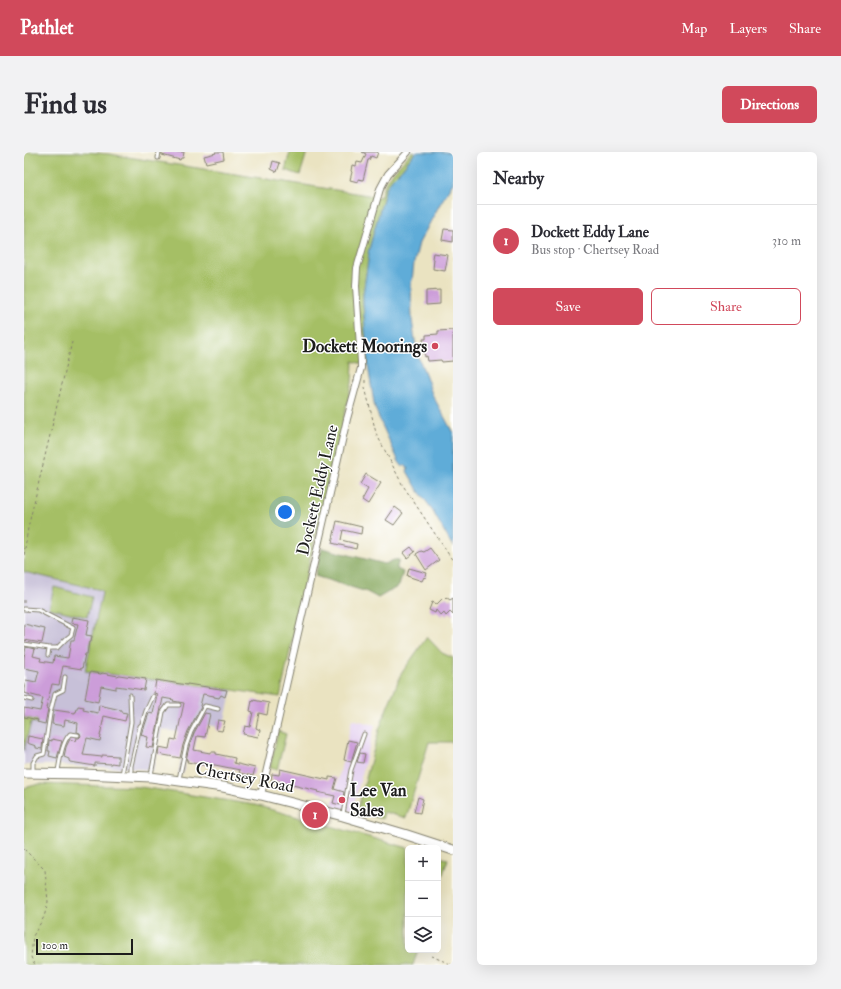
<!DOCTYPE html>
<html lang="en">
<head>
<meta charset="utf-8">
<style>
  :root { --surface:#fff; --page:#f2f2f3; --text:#2b2b33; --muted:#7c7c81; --line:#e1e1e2; --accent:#d1495b }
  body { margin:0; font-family:"IM FELL Double Pica",serif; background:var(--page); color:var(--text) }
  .controls { position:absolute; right:12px; bottom:12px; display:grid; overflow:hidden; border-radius:6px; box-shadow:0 4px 16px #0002 }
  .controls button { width:36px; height:36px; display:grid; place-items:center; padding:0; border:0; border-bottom:1px solid var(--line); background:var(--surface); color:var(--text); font:20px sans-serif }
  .scale { position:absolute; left:12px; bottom:10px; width:97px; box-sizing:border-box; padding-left:4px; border:2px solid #1c1c1c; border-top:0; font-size:11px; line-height:14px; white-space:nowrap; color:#1c1c1c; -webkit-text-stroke:3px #fff; paint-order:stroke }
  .you { position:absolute; left:261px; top:360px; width:14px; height:14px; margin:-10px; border:3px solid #fff; border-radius:50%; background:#1a73e8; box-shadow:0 0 0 6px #1a73e833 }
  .badge { display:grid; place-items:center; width:26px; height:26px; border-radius:50%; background:var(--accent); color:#fff; font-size:13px; font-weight:700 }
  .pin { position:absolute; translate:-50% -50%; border:2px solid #fff; box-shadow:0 1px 4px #0006 }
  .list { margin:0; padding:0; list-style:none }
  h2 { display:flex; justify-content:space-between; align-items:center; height:52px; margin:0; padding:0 16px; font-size:17px }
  h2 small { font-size:13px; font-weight:400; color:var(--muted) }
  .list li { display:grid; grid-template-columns:26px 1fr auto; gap:12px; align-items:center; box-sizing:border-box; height:72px; padding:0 16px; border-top:1px solid var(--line) }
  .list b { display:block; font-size:15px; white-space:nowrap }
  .list p { margin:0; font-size:13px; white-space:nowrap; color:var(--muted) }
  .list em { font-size:13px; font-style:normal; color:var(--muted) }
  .actions { display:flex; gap:8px; padding:12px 16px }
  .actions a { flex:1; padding:9px 0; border:1px solid var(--accent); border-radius:6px; text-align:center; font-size:14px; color:var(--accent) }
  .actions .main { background:var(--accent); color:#fff }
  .icon { flex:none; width:22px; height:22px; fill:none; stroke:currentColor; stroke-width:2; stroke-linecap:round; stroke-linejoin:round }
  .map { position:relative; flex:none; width:429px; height:813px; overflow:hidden; border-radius:6px }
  header { display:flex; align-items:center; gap:24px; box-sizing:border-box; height:56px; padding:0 20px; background:var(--accent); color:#fff }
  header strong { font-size:19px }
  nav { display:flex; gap:22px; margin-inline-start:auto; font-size:14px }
  .intro { display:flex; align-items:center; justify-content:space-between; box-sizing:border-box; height:96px; padding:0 24px }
  h1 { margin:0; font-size:28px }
  .button { padding:10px 18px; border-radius:6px; background:var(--accent); color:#fff; font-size:14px; font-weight:700 }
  main { display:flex; gap:24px; padding:0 24px }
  aside { flex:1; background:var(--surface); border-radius:6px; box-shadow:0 4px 16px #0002 }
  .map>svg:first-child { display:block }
  .built { fill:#e5d3f0 }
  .industrial { fill:#c7c0d8 }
  .green { fill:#a5bf65; stroke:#606e40 }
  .forest { fill:#84a65a; stroke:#50613b }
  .water { fill:#5facd8; stroke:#3e647a }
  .building { fill:#cc9dd9 }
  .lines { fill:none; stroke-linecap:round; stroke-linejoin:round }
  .service-casing { stroke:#83806e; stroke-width:5 }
  .minor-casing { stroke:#83806e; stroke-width:8 }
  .secondary-casing { stroke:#83806e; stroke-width:11 }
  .path { stroke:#83806e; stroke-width:1; stroke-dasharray:3 3; stroke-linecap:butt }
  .service { stroke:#fff; stroke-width:3 }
  .minor { stroke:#fff; stroke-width:6 }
  .secondary { stroke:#fff; stroke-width:9 }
  .poi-dot { fill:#d1495b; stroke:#fff; stroke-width:1.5 }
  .labels { text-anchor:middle; stroke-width:3; stroke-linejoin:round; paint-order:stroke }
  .poi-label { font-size:17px; font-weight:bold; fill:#1c1c1c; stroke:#fff; text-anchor:end }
  .street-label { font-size:17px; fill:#1c1c1c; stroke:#fff }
</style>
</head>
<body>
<header>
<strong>Pathlet</strong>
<nav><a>Map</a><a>Layers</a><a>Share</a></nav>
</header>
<div class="intro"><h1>Find us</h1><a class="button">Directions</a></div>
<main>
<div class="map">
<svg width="429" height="813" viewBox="0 0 429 813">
  <rect width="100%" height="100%" fill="#fff"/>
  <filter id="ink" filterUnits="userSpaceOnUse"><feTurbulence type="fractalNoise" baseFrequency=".025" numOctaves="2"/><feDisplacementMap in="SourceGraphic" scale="8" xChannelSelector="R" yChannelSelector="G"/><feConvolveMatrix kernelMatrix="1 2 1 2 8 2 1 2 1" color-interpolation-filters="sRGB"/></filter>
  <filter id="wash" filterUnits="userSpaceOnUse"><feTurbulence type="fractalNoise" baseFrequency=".012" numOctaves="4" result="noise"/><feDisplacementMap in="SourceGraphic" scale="16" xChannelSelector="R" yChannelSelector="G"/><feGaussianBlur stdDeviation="0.9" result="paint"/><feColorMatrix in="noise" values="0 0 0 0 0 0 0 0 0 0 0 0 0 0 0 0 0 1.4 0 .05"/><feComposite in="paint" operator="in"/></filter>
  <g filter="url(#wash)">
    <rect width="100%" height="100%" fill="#eae3c1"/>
    <path class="built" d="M328 567 351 573 328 660 308 655Z"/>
    <path class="industrial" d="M0 420 77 438 78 441 61 519 208 538 199 576 184 573 171 581 168 590H166L159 622H154L163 582 138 577 129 618 104 616 47 614 38 613H0V598L7 570 13 571V568L0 565Z"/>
    <path class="green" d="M0 0H62L85 2 356 45 359 37 363 27 378 11 387 0H391L378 17 368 27 362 36 344 101 345 102 339 142V151L344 214 329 209 328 231 285 411 256 545 208 538 61 519 78 441 77 438 0 420Z
      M266 0H283L276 23 261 18Z
      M30 435 68 445 63 465 25 456Z
      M403 485 418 501 429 506V590H405L382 666 360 660 358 667 333 660 355 578 363 556 377 522Z
      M0 565 14 568 13 571 7 570 0 598Z
      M254 579 262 582 253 618 246 616Z
      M15 632 117 635 231 653 384 696V798H394L389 813H0V636Z
      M414 705 424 707 414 737Z"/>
    <path class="forest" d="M298 396 361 412C366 410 369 407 375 408L373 414V417L379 420 375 434 354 446 343 440 291 424Z"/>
    <path class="water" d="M392 0H429V31L416 52 395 91 390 111 388 129 387 130 388 168 393 202 402 224 408 242 429 281V395L407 356 394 338 383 319 384 317 381 313 379 315 375 310 358 273 351 256 349 245 344 214 339 151V142L345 102 344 101 362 36 368 27 378 17Z"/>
    <g id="blocks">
      <path class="building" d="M138 0H160L159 6H157L156 8 138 3Z
        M191 0H199L200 7 182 11 180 4 192 1Z
        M338 0H354L352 6 347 4 345 8H344L339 28 334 27V30L326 28 328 20 327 19 328 13 332 14 333 10 338 11 342 2Z
        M249 9 256 11 253 20 247 17Z
        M420 77 429 78V90L418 88Z
        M409 101 424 103 421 119 409 117 410 107 408 106Z
        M416 138V152L402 153V139Z
        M429 178V209L418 210 417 208 404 209 403 204 401 205 399 187H402V183L414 182V179Z
        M342 322 357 331 344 352 338 348 344 337 336 332Z
        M371 355 379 361 370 373 362 368Z
        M313 369 338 375 337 382 319 378 317 388 333 392 332 397 308 391Z
        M387 395 391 400 383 406 379 401Z
        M406 396 415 408 402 418 392 402 397 399 400 400Z
        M385 416 403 421 401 426 400 425 398 429 383 424Z
        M422 445 426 448 429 446V463L426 460 422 464 420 461 417 464 412 458 411 461 405 458 408 450 413 452 419 446 420 447Z
        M48 465 65 468 62 483 68 484 67 490H65L63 502H61L58 517 39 514 35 533 28 532 22 556 24 557 21 572 13 570 14 568 0 565V556L16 559 19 546 0 541V537L2 528 12 530 15 519 0 516V505L2 495 11 497 9 504 17 506 16 509 29 511 30 504 44 506 47 488H50L54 472 47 471Z
        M0 472 21 477 18 491 0 488Z
        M66 520 77 522 78 521 94 524 95 523 122 527 120 538 92 534V537L77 534 74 550 61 547Z
        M132 528 163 533V532L203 538 201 545 197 543 195 546 190 545V544L179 542 176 554 177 555 164 579 159 593 156 606 134 602 135 595 145 597 147 587 152 588 160 551 149 549 150 548 139 546 129 596 122 595 124 585 117 583 119 576H120L125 561 129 562 133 542 130 541Z
        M229 548 245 551 243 563 235 561 232 576 236 578 234 585 219 582 221 574 226 575 229 560 226 559 228 549 229 550Z
        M75 553 97 558V560L103 561 101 569 80 564 76 584H77L76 589 63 586 59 603 78 605V603L94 604V612L87 611V612L71 611V614L46 610 45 609V607L40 605 42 595 46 587 51 589 52 586H55L57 584 56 581 53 580 54 571 41 568 40 574 28 572 30 558 51 561V560H52L54 554 60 555 59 558 74 561Z
        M181 561 186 562 181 585 173 584 170 598 186 601V600H192V602L211 606 210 611 231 616 229 624 215 621 216 618 191 613 180 612V613L163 610 164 608H162L165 595 170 581Z
        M194 568 201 569 198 579 192 578Z
        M4 584 19 587 18 597 12 596V594L3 591Z
        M28 587 38 589 33 606 25 604 26 599H24L25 588 28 589Z
        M324 588 333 590 327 610 320 608Z
        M336 601 341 602 339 611 333 610Z
        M256 617 305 628V625L313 626 310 637 320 640 319 645H318L316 653 309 651 311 644 293 640 294 639 247 628 248 622 255 623Z
        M394 645 399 647 396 661 390 660Z"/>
    </g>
  </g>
  <g filter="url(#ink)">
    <use href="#blocks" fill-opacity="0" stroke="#83806e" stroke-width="1"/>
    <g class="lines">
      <g class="service-casing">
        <path id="service" d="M134 6 135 0
          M0 457 14 458 49 476 47 483 42 487 33 496H25L24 503
          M0 492 25 496
          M0 546 8 548
          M34 619C36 608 38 590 46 582L54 583
          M9 620V611L13 604 20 602 26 562 31 542 39 538 41 525
          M98 623 107 570 106 543
          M107 623V614L116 574 118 572 122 559 129 544
          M127 623 139 560 144 553H155
          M155 627 162 594 167 580 181 554 194 557
          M319 662 327 618 340 582"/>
      </g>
      <g class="minor-casing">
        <path id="minor" d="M237 643 323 267 337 216V210L332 134 333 116 356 37 364 22 384 0"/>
      </g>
      <g class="secondary-casing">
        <path id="secondary" d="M0 621 59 622 127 625 199 635 237 643 319 664 380 682 429 698"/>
      </g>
      <path class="path" d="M341 228V234
        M341 235 352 281 378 332 429 409
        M0 403 4 376 48 190
        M0 448V452
        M0 697 21 718 24 750 20 765 9 784 7 805 10 812 12 813
        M407 804 429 813"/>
      <use href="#service" class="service"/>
      <use href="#minor" class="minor"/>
      <use href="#secondary" class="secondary"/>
    </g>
  </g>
  <g class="poi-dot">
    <circle cx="411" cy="194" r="4"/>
    <circle cx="318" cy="648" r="4"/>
  </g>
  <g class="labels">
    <g class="poi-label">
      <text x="403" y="200">Dockett Moorings</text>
      <text x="326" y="644" text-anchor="start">Lee Van<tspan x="326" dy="20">Sales</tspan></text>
    </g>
    <g class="street-label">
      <text transform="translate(293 338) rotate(-77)" y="6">Dockett Eddy Lane</text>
      <text transform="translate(221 625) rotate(11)" y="6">Chertsey Road</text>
    </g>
  </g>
</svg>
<div class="controls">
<button>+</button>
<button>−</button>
<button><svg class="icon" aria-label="layers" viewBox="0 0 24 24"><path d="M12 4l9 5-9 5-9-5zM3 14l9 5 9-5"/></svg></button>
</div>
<div class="scale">100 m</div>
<div class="you"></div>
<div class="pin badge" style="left:291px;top:663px">1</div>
</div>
<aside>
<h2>Nearby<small></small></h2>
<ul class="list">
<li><span class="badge">1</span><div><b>Dockett Eddy Lane</b><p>Bus stop · Chertsey Road</p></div><em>310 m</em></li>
</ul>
<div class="actions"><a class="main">Save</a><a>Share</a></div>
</aside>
</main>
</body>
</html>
